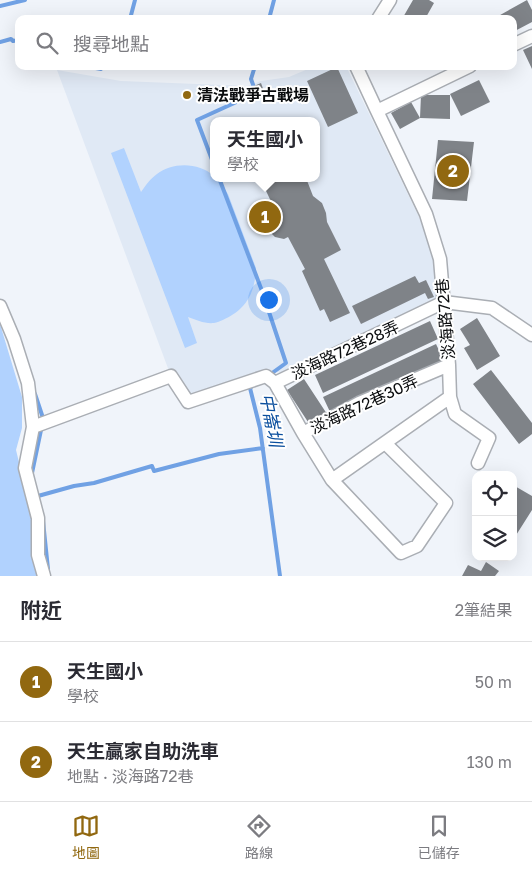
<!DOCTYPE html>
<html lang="zh-TW">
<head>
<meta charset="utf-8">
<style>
  :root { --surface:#fff; --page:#f2f2f3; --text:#2b2b33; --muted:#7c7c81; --line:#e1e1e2; --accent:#916810 }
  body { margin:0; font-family:"Golos Text","Noto Sans TC",sans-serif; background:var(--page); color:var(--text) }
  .controls { position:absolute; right:15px; bottom:15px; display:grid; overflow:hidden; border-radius:10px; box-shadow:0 5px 20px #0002 }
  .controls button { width:45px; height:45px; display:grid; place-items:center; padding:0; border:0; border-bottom:1px solid var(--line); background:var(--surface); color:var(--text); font:25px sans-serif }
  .you { position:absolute; left:268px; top:299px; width:18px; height:18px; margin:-12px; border:4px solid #fff; border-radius:50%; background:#1a73e8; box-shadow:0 0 0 8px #1a73e833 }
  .badge { display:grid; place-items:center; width:32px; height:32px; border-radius:50%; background:var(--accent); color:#fff; font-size:16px; font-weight:700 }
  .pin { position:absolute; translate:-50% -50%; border:2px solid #fff; box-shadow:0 1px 5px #0006 }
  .popup { position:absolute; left:210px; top:117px; width:110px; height:65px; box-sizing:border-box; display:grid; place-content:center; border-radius:10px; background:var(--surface); filter:drop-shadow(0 1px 4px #0005); font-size:16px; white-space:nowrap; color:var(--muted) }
  .popup b { font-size:19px; color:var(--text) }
  .popup::after { content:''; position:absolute; left:50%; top:100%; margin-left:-10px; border:10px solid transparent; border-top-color:var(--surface) }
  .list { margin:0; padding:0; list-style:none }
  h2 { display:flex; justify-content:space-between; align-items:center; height:65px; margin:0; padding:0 20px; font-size:21px }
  h2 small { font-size:16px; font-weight:400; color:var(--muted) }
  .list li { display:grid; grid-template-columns:32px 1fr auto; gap:15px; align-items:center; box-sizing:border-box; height:80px; padding:0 20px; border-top:1px solid var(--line) }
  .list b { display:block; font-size:19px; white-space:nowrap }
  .list p { margin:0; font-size:16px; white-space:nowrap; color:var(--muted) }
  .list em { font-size:16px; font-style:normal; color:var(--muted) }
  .icon { flex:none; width:28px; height:28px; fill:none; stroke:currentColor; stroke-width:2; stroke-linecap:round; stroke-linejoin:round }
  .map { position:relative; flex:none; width:532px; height:576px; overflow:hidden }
  .search { position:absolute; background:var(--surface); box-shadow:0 5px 20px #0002; left:15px; right:15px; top:15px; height:55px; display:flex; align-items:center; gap:12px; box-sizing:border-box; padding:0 18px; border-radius:10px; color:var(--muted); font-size:19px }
  .sheet { height:225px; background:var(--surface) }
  nav { display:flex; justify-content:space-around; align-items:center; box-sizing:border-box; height:70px; border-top:1px solid var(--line); background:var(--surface); font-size:14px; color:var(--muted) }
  nav a { display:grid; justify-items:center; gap:2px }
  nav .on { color:var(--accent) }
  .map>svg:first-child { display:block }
  .built { fill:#e0e9f5; fill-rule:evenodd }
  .green { fill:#b1d2fe }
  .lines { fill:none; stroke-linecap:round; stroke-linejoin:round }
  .stream { stroke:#70a1e4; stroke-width:4 }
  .building { fill:#7f8388 }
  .minor-casing { stroke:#aaaeb4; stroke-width:15 }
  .minor { stroke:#fff; stroke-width:12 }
  .poi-dot { fill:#916810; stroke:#fff; stroke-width:2 }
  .labels { text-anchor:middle; stroke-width:4; stroke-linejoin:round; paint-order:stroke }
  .poi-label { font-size:16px; font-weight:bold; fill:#0a0c0e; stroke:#fff; text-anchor:start }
  .street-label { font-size:16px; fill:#0a0c0e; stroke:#fff }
  .water-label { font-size:18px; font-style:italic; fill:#0b4f9e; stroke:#fff }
</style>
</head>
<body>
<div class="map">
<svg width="532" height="576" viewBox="0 0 532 576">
  <rect width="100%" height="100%" fill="#f0f4fa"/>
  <path class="built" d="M315 66H346L433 246 438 297 283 373 269 371 190 397 169 371 57 70 121 81 248 86 261 81 289 77ZM214 121H316V178H214Z"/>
  <path class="green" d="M124 148 141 192C146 185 150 179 157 174 172 162 199 162 214 176V178H216L228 194 256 268C255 288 250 304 232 315 227 318 220 322 214 323 205 324 196 320 188 317L197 343 185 348 111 153Z
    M0 324 22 397V428L16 450 33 519 34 564 38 576H0Z"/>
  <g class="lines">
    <path class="stream" d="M0 6 25 0
      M130 19 135 0
      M269 19 274 0
      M0 42 11 39 13 41 19 40
      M85 66 101 69 103 66
      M214 165 197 120 256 93 251 79 255 66
      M219 178 262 291 286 363 268 376
      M254 385 250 388 260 428 280 576
      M35 394 43 418
      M32 473 41 430
      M38 496 74 486 94 483 152 466 154 471 219 454 263 448
      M43 521 48 569"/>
  </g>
  <path class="building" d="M413 0H429L434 3 425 19H402Z
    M527 0 532 10V22L513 32V19H493Z
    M532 46V69L523 50Z
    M337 67 358 113 328 127 307 81Z
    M479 80 490 102 461 116 450 94Z
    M261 83 266 97 254 102 249 88Z
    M421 95H450V119L420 118Z
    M411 102 420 118 400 129 391 113Z
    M438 140 474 142 467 201 432 199Z
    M260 178H306L313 196 322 203 326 213 327 222 341 250 324 259 350 313 330 322 324 309 320 311 302 271 305 269 288 237 284 239 275 237 270 232 268 226V219L270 214 275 210Z
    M415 276 419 283 426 280 434 297 428 299 425 293 361 324 352 306Z
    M477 318 500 356 477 370 464 348 470 345 460 329Z
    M430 321 438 339 323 393 315 375Z
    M436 344 444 361 331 414 323 397Z
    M491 370 532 423V434L519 444 473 384Z
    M304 379 327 414 310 425 287 390Z
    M513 485 532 496V510L513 540Z
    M486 562 499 571 495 576H462L468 565 481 571Z"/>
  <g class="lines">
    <g class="minor-casing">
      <path id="minor" d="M378 19 390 0
        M513 45 532 36
        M356 66 377 111
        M0 306 14 339 28 383 33 427 25 468 38 518V555L44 576
        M275 383 303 433
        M450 397 455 414 489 438 478 463
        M33 427 171 376 188 402 266 376 275 383 444 302 492 308 532 335
        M385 443 446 503 417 546 401 553 332 480 450 397 449 365 440 259 426 214 377 111 470 66
        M332 480 303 433 359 403 449 365"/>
    </g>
    <use href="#minor" class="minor"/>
  </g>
  <circle class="poi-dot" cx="187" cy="95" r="5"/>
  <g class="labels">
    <g class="poi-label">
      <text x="197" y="101">清法戰爭古戰場</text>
    </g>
    <g class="street-label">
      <text transform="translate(445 319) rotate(-95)" y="6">淡海路72巷</text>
      <text transform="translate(345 350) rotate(-25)" y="6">淡海路72巷28弄</text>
      <text transform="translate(364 404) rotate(-25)" y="6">淡海路72巷30弄</text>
    </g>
    <g class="water-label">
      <text transform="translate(271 420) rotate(79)" y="6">中崙圳</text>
    </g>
  </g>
</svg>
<div class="controls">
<button><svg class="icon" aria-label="locate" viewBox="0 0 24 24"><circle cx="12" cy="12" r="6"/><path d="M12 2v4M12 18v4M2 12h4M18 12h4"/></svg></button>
<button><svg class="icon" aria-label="layers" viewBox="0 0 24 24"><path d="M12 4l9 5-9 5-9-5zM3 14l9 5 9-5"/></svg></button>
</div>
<div class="you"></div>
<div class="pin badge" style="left:265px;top:217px">1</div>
<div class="popup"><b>天生國小</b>學校</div>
<div class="pin badge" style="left:453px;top:171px">2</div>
<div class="search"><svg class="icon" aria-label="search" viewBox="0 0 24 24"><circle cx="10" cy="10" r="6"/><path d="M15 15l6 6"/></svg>搜尋地點</div>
</div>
<section class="sheet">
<h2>附近<small>2筆結果</small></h2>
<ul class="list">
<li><span class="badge">1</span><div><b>天生國小</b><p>學校</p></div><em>50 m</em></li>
<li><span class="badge">2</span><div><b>天生贏家自助洗車</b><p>地點 · 淡海路72巷</p></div><em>130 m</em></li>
</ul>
</section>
<nav>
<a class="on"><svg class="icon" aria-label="map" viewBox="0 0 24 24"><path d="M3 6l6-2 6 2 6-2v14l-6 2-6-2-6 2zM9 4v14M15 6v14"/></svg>地圖</a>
<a><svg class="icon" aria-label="directions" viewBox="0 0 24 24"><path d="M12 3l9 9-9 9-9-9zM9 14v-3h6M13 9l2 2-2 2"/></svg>路線</a>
<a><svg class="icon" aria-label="saved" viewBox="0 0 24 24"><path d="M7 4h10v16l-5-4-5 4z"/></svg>已儲存</a>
</nav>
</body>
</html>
